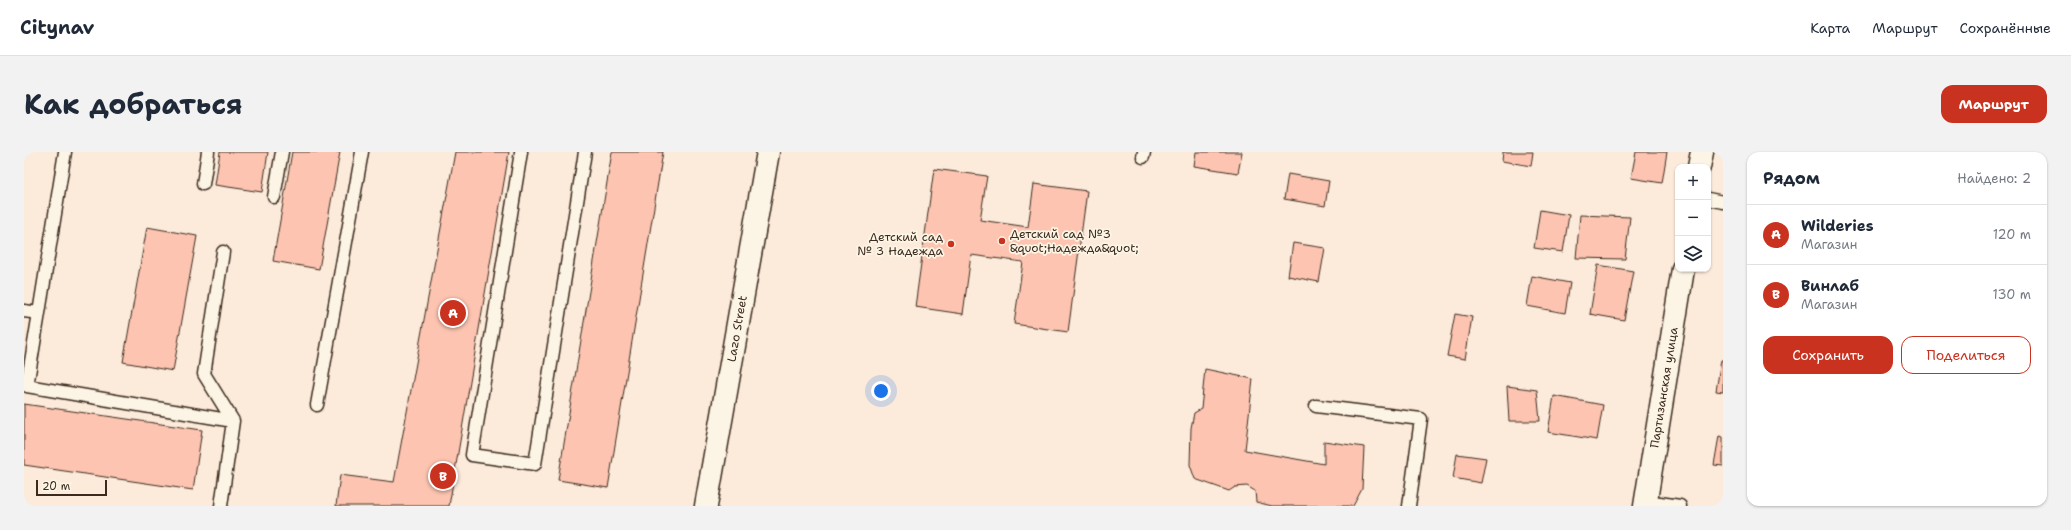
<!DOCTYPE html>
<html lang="ru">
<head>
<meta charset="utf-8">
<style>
  :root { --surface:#fff; --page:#f2f2f3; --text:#1f2937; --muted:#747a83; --line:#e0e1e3; --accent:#c8321e }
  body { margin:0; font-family:"Shantell Sans",sans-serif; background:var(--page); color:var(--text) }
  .controls { position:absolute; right:12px; top:12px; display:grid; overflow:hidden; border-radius:8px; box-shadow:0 1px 3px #0004 }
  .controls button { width:36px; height:36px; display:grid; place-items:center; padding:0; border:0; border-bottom:1px solid var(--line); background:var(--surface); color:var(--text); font:20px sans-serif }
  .scale { position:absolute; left:12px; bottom:10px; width:71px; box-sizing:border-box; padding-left:4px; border:2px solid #3b2a1e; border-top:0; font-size:11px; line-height:14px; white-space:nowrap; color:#3b2a1e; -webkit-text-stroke:3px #fcf5e5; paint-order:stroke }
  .you { position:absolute; left:857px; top:239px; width:14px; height:14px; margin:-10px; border:3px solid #fff; border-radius:50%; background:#1a73e8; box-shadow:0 0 0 6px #1a73e833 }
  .badge { display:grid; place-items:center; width:26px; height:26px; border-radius:50%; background:var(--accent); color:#fff; font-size:13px; font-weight:700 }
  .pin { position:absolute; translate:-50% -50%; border:2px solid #fff; box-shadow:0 1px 4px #0006 }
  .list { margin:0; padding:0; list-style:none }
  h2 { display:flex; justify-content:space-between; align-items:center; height:52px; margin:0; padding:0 16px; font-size:17px }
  h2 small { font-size:13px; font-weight:400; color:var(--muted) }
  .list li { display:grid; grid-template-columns:26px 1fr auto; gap:12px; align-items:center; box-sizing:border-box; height:60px; padding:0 16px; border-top:1px solid var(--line) }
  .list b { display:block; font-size:15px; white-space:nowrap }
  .list p { margin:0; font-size:13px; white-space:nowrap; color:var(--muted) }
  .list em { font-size:13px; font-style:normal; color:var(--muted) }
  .actions { display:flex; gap:8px; padding:12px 16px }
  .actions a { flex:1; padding:9px 0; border:1px solid var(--accent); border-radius:12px; text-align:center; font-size:14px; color:var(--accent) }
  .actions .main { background:var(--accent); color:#fff }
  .icon { flex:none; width:22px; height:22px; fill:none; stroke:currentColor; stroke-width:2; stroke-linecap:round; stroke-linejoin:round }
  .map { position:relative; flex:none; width:1699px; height:354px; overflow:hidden; border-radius:12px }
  header { display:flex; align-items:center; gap:24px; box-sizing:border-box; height:56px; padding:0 20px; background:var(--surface); border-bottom:1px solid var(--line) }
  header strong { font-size:19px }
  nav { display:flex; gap:22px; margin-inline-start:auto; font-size:14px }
  .intro { display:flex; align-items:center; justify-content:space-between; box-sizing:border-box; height:96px; padding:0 24px }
  h1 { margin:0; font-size:28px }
  .button { padding:10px 18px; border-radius:12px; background:var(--accent); color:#fff; font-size:14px; font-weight:700 }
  main { display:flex; gap:24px; padding:0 24px }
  aside { flex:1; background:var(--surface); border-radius:12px; box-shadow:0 1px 3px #0004 }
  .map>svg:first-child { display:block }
  .building { fill:#fdc5b1; stroke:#3b2a1e }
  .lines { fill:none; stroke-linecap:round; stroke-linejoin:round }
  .lane-casing { stroke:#3b2a1e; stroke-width:15 }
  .street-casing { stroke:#3b2a1e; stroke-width:25 }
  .secondary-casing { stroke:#3b2a1e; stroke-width:25 }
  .lane { stroke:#fcf5e5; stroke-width:12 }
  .street { stroke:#fcf5e5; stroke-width:22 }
  .secondary { stroke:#fcf5e5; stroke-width:22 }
  .poi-dot { fill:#c8321e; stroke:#fcf5e5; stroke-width:1.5 }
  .labels { text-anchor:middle; stroke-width:3.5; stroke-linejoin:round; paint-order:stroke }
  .poi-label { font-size:12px; fill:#3b2a1e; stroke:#fcf5e5; text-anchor:start }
  .street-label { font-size:12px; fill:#3b2a1e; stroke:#fcf5e5 }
</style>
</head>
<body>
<header>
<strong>Citynav</strong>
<nav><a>Карта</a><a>Маршрут</a><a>Сохранённые</a></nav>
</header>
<div class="intro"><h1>Как добраться</h1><a class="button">Маршрут</a></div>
<main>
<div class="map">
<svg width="1699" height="354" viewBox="0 0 1699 354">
  <rect width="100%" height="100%" fill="#fcebdb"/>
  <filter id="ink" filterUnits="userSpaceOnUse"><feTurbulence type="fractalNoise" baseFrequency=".025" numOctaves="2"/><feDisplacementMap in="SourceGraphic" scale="8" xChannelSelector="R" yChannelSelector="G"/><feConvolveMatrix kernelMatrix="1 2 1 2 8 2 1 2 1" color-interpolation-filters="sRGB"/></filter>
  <g filter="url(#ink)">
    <path class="building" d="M196 0H244L238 40 191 33Z
      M268 0H316L295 117 249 109Z
      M431 0H485L425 354H312L316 323 370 330Z
      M588 0H639L584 336 534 328Z
      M1172 0H1218L1214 21 1170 14Z
      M1479 0H1509L1507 14 1478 9Z
      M1612 0H1643L1638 31 1607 26Z
      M910 17 963 24 956 68 1004 75 1010 32 1063 39 1044 180 990 172 999 110 947 103 939 162 891 155Z
      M1264 22 1305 29 1301 54 1260 47Z
      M1516 58 1545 63 1539 100 1510 96Z
      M1556 63 1606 65 1601 107 1552 106Z
      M123 75 173 84 149 219 99 210Z
      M1269 91 1301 96 1295 130 1264 124Z
      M1574 113 1609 119 1600 168 1566 162Z
      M1508 124 1546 131 1541 161 1503 154Z
      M1431 162 1448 165 1441 207 1423 204Z
      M1697 208H1699V240L1692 239Z
      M1181 217 1229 227 1221 298 1300 312V289L1340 295 1338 337 1329 354H1248L1232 350 1231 339 1223 334 1211 335 1205 339 1171 327 1166 313 1167 276 1170 261 1177 257Z
      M1483 234 1513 238 1516 269H1485Z
      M1530 244 1579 253 1573 288 1524 280Z
      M0 252 178 278 169 338 0 313Z
      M1695 284 1699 285V314L1690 313Z
      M1433 302 1462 306 1457 331 1429 326Z"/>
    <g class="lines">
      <g class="lane-casing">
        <path id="lane" d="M497 0 448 303 511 312 561 0
          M1119 5 1120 0
          M179 32 184 0
          M250 45 258 0
          M1684 47 1699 50
          M199 100 180 222 209 269
          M0 159 15 161 3 234 209 269 197 354
          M15 161 41 0
          M293 253 338 0
          M1292 254 1397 267 1385 354
          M1622 349 1656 354"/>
      </g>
      <g class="street-casing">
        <g id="street">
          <path d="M1675 15 1678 0"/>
          <path id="s1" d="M1621 354 1659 117"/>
        </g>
      </g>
      <g class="secondary-casing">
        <g id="secondary">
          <path id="s2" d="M682 354 744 0"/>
        </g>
      </g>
      <use href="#lane" class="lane"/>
      <use href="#street" class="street"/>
      <use href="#secondary" class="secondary"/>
    </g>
  </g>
  <g class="poi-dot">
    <circle cx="978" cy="89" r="4"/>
    <circle cx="927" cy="92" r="4"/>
  </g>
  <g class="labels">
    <g class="poi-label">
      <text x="986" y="86">Детский сад №3<tspan x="986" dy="14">&amp;quot;Надежда&amp;quot;</tspan></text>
      <text x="919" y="89" text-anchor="end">Детский сад<tspan x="919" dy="14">№ 3 Надежда</tspan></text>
    </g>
    <g class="street-label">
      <text dy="4" stroke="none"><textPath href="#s2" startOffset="180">Lazo Street</textPath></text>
      <text dy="4" stroke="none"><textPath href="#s1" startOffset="120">Партизанская улица</textPath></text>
    </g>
  </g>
</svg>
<div class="controls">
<button>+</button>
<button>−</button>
<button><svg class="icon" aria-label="layers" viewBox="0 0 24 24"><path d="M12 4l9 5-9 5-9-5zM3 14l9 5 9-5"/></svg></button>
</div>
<div class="scale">20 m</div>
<div class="you"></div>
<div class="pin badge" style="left:429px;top:161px">A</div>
<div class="pin badge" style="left:419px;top:324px">B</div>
</div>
<aside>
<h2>Рядом<small>Найдено: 2</small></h2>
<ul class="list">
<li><span class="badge">A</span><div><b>Wilderies</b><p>Магазин</p></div><em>120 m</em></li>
<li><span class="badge">B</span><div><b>Винлаб</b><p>Магазин</p></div><em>130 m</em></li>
</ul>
<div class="actions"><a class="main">Сохранить</a><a>Поделиться</a></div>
</aside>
</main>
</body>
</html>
